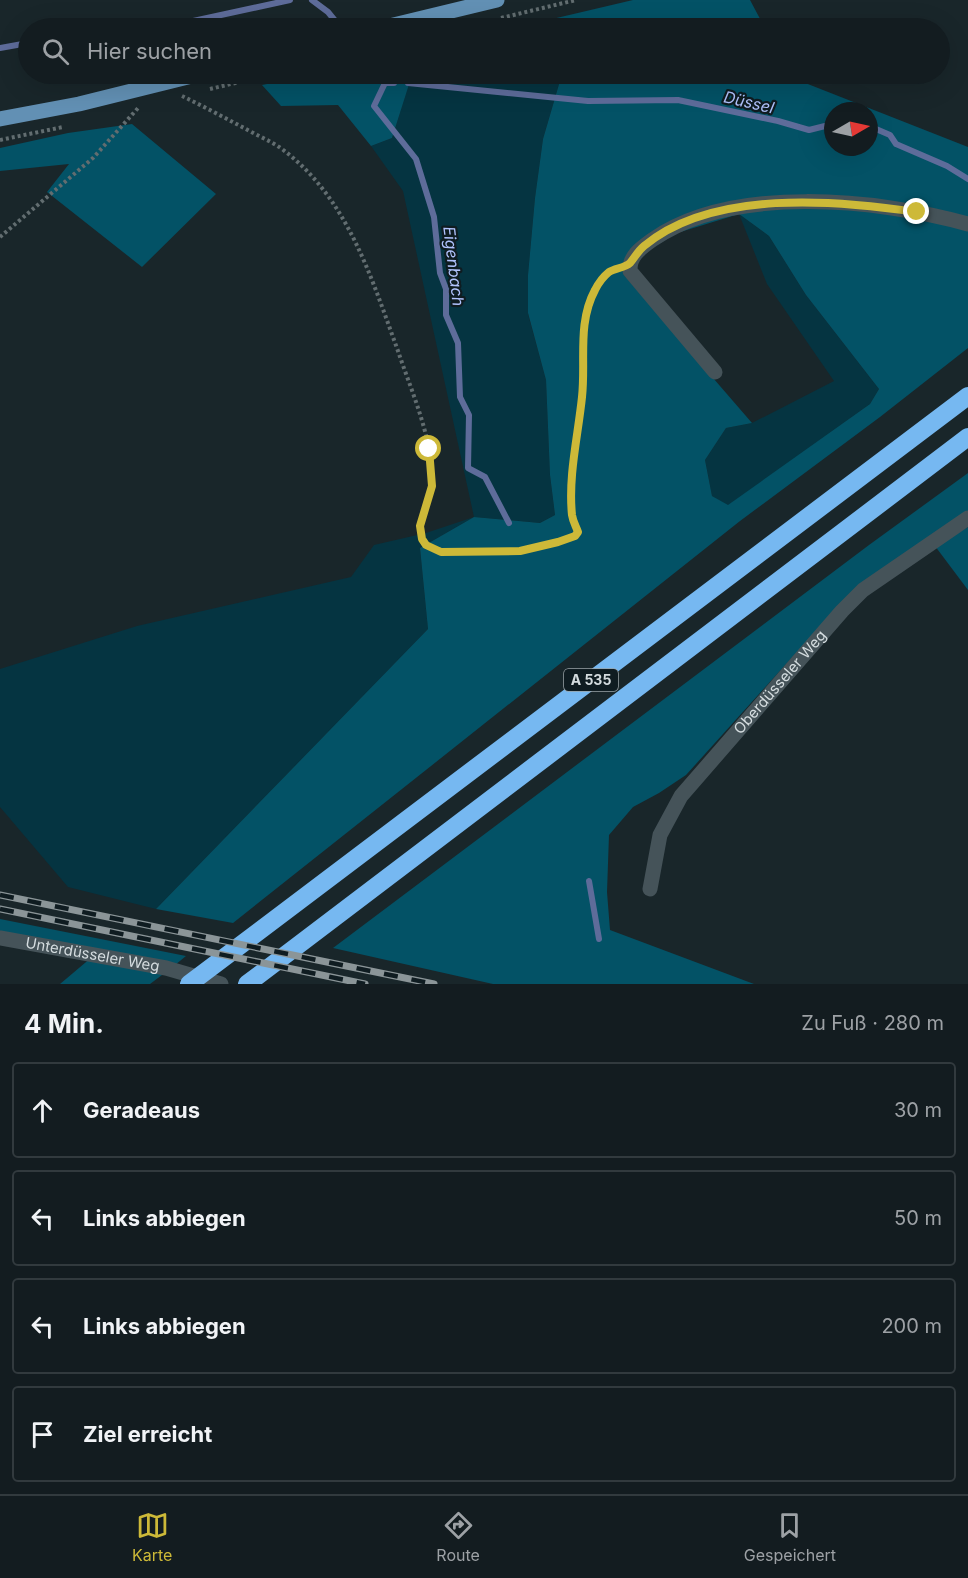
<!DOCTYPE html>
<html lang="de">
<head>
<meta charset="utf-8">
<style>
  :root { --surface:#131c20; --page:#1c2529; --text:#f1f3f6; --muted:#9da1a5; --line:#323a3e; --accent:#cdb938 }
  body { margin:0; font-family:Inter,sans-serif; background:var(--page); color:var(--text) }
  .compass { position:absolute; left:824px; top:102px; width:54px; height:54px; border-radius:50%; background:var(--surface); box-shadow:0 6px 24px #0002; rotate:81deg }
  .stop { position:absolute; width:18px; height:18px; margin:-14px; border:4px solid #cdb938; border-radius:50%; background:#fff }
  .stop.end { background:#cdb938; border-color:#fff; box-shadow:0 2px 6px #0008 }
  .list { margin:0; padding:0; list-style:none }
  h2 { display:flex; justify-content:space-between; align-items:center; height:78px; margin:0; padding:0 24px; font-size:26px }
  h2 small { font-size:20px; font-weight:400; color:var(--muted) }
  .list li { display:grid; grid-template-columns:39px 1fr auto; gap:18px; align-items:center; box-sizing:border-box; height:96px; margin:0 12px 12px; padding:0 12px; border:2px solid var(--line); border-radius:6px }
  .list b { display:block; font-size:22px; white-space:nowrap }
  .list em { font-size:20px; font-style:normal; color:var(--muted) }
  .icon { flex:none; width:33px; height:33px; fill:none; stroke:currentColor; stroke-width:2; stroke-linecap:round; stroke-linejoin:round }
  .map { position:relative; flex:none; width:968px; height:984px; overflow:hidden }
  .search { position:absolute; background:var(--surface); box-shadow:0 6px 24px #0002; left:18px; right:18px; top:18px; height:66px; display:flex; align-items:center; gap:15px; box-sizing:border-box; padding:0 21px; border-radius:33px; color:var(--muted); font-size:22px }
  .sheet { height:510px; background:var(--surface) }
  nav { display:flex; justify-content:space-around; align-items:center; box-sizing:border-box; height:84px; border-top:2px solid var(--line); background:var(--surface); font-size:16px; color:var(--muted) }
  nav a { display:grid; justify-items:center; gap:3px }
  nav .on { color:var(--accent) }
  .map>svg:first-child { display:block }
  .green { fill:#053441 }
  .forest { fill:#035266; fill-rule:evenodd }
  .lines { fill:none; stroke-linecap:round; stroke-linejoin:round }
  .stream { stroke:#5e6c9a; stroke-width:6 }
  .path { stroke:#626d70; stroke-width:4; stroke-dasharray:3 3; stroke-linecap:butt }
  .minor { stroke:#455359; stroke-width:15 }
  .major { stroke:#6290b4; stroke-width:15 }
  .highway { stroke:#76b8f1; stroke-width:18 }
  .rail-casing { stroke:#8b9598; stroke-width:7 }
  .rail { stroke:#0f1c21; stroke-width:4.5; stroke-dasharray:14; stroke-linecap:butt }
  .route { stroke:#cdb938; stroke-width:8 }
  .labels { text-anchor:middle; stroke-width:4.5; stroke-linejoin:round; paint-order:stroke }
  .shield { fill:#0f1c21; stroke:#99a2a6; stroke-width:1.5 }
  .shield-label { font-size:14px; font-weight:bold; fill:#d4dcdf }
  .street-label { font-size:15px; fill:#d4dcdf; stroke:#0f1c21 }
  .water-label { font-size:16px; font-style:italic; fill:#b0c2fc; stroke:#0f1c21 }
</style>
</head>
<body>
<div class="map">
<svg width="968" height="984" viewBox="0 0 968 984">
  <rect width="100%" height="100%" fill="#19262a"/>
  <path class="green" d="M412 74H562L543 139 535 198 528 275V314L546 380 550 475 555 515 540 523 474 517 420 548 428 629 156 909 68 887 0 807V669L137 626 351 577 374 545 426 533 474 517 403 191 371 146 392 138Z
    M739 214 769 236 806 295 879 389 870 404 728 506 712 496 705 460 726 428 752 423 834 381 767 284Z"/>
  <path class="forest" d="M633 0H750L765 28H514Z
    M318 74H419L412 75 392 138 371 146 338 105 281 106 262 85Z
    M562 74H788L790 77 968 147V348L880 417 740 521 233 923 156 909 428 629 420 548 474 517 540 523 555 515 550 475 546 380 528 313V275L535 198 543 139ZM833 111H869V147H833ZM739 214 769 236 806 295 879 389 870 404 728 505 712 496 705 460 726 428 752 423 624 275 623 262 642 254 677 233Z
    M132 124 216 194 142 267 47 192 69 164 0 171V148L68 133Z
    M968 473V513L797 652 686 775 659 793 633 807 609 835 607 892 610 930 754 984H493L333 948 869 545Z
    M968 527V590L935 546Z
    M0 919 186 956 175 965 0 934Z
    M92 957 166 972 150 984H60Z"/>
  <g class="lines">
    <path class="stream" d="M312 0 328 12 341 28
      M161 28 290 0
      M0 48 28 43
      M377 74 385 83H394
      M385 83 374 106 416 159 434 217 440 273 446 289V315L458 343 460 397 469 415 468 468 485 477 509 523
      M408 83 588 101 678 100 778 121 809 130 833 124
      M869 126 890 135 896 144 947 166 968 179
      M589 881 599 939"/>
    <path class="path" d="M501 18 576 0
      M210 89 273 74
      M182 96C203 106 225 118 246 129 258 136 271 141 282 149 348 198 371 277 398 351 411 390 430 432 432 474 434 494 412 529 425 543 441 561 563 551 578 532 562 487 579 434 583 388 585 359 581 330 590 301 594 289 602 275 615 270
      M0 140 63 127
      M0 237 93 158 139 107"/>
    <g class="minor">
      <path d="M715 372 630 271C629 256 641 248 652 240 732 184 878 199 968 224"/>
      <path id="s1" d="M650 889 660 835 681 796 842 611 863 590 968 518"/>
      <path id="s2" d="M0 938 166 968 221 984"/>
    </g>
    <path class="major" d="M381 28 497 0
      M0 119 79 104 200 74"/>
    <path class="highway" d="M189 984 968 396
      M247 984 968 437"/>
    <g class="rail-casing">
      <path id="rail" d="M0 895 434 984
        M0 909 365 984"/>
    </g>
    <use href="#rail" class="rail"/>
  </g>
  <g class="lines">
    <path class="route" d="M429 449 432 486 420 526 422 539 426 545 441 552 520 551 558 542 575 536 578 532C576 526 573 522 572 515 568 476 578 436 582 397 586 362 577 323 595 290 598 284 604 276 609 272 615 268 625 268 630 263 635 257 638 251 644 246 712 189 836 200 917 212"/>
  </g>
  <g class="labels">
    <rect class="shield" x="564" y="669" width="54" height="22" rx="4.5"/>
    <g class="shield-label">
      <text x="591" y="685">A 535</text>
    </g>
    <g class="street-label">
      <text dy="5" stroke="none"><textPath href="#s1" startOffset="250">Oberdüsseler Weg</textPath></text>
      <text dy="5" stroke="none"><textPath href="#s2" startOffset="94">Unterdüsseler Weg</textPath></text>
    </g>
    <g class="water-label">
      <text transform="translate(749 102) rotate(13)" y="6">Düssel</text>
      <text transform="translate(454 266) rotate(83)" y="6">Eigenbach</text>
    </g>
  </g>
</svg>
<svg class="compass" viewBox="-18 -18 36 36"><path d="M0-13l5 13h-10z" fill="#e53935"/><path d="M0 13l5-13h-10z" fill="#9da1a5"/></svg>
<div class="stop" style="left:429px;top:449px"></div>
<div class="stop end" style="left:917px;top:212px"></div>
<div class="search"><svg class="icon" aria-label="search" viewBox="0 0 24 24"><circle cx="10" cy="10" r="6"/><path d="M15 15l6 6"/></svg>Hier suchen</div>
</div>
<section class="sheet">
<h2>4 Min.<small>Zu Fuß · 280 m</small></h2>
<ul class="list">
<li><svg class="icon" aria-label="ahead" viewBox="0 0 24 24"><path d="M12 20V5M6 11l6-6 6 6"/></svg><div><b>Geradeaus</b></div><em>30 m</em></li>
<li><svg class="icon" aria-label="left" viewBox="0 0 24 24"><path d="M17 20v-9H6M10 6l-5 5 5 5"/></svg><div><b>Links abbiegen</b></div><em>50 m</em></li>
<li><svg class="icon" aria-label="left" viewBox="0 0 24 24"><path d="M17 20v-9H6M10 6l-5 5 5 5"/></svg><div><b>Links abbiegen</b></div><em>200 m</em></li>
<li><svg class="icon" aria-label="arrive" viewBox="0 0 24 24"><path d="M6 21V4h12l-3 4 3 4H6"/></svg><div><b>Ziel erreicht</b></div></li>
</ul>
</section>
<nav>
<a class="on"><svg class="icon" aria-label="map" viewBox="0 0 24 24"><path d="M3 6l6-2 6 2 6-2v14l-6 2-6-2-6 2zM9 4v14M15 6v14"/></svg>Karte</a>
<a><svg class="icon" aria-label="directions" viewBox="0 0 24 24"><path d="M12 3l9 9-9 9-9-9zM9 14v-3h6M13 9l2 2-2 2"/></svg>Route</a>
<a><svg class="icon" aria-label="saved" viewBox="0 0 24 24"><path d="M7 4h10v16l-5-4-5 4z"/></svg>Gespeichert</a>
</nav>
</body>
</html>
